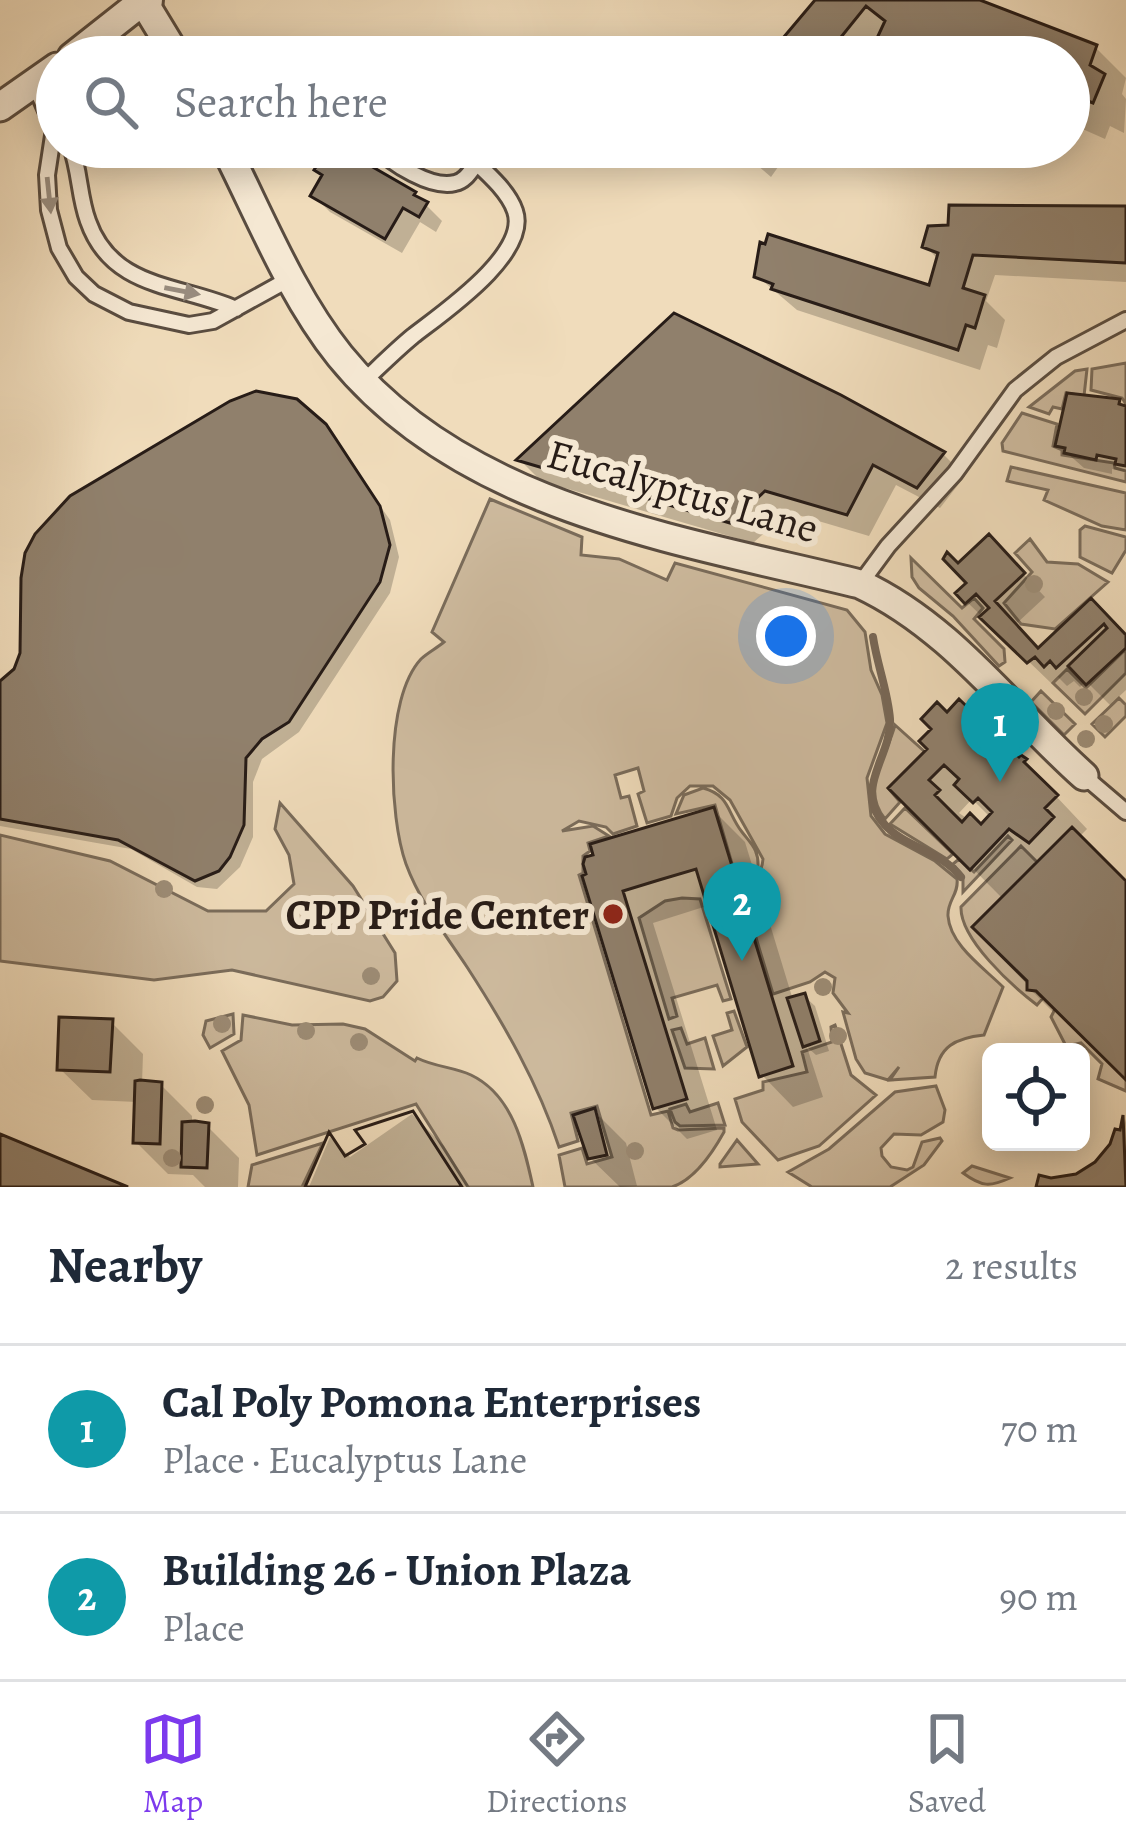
<!DOCTYPE html>
<html lang="en">
<head>
<meta charset="utf-8">
<style>
  :root { --surface:#fff; --page:#f2f2f3; --text:#1f2937; --muted:#747a83; --line:#e0e1e3; --accent:#7c3aed }
  body { margin:0; font-family:Alegreya,serif; background:var(--page); color:var(--text) }
  .controls { position:absolute; right:36px; bottom:36px; display:grid; overflow:hidden; border-radius:18px; box-shadow:0 6px 30px #0003 }
  .controls button { width:108px; height:108px; display:grid; place-items:center; padding:0; border:0; border-bottom:3px solid var(--line); background:var(--surface); color:var(--text); font:60px sans-serif }
  .you { position:absolute; left:786px; top:636px; width:42px; height:42px; margin:-30px; border:9px solid #fff; border-radius:50%; background:#1a73e8; box-shadow:0 0 0 18px #1a73e833 }
  .badge { display:grid; place-items:center; width:78px; height:78px; border-radius:50%; background:var(--accent); color:#fff; font-size:39px; font-weight:700 }
  .pin { position:absolute; translate:-50% -99px; filter:drop-shadow(0 3px 6px #0008) }
  .pin::after { content:''; position:absolute; top:63px; width:42px; height:36px; background:inherit; clip-path:polygon(0 0,100% 0,50% 100%) }
  .list { margin:0; padding:0; list-style:none }
  h2 { display:flex; justify-content:space-between; align-items:center; height:156px; margin:0; padding:0 48px; font-size:51px }
  h2 small { font-size:39px; font-weight:400; color:var(--muted) }
  .list li { display:grid; grid-template-columns:78px 1fr auto; gap:36px; align-items:center; box-sizing:border-box; height:168px; padding:0 48px; border-top:3px solid var(--line) }
  .list b { display:block; font-size:45px; white-space:nowrap }
  .list p { margin:0; font-size:39px; white-space:nowrap; color:var(--muted) }
  .list em { font-size:39px; font-style:normal; color:var(--muted) }
  .icon { flex:none; width:66px; height:66px; fill:none; stroke:currentColor; stroke-width:2; stroke-linecap:round; stroke-linejoin:round }
  .map { position:relative; flex:none; width:1126px; height:1187px; overflow:hidden }
  .search { position:absolute; background:var(--surface); box-shadow:0 6px 30px #0003; left:36px; right:36px; top:36px; height:132px; display:flex; align-items:center; gap:30px; box-sizing:border-box; padding:0 42px; border-radius:66px; color:var(--muted); font-size:45px }
  .sheet { height:492px; background:var(--surface) }
  nav { display:flex; justify-content:space-around; align-items:center; box-sizing:border-box; height:168px; border-top:3px solid var(--line); background:var(--surface); font-size:33px; color:var(--muted) }
  nav a { display:grid; justify-items:center; gap:6px }
  nav .on { color:var(--accent) }
  .map>svg:first-child { display:block }
  .green { fill:#cebb9f; stroke:#7a6c5b; stroke-width:3 }
  .shadow { fill:#0003; fill-rule:evenodd }
  .lines { fill:none; stroke-linecap:round; stroke-linejoin:round }
  .stream { stroke:#776858; stroke-width:8 }
  .building { fill:#90806c; stroke:#271c17; stroke-width:3; fill-rule:evenodd }
  .service-casing { stroke:#594c40; stroke-width:20 }
  .minor-casing { stroke:#594c40; stroke-width:33 }
  .tertiary-casing { stroke:#594c40; stroke-width:42 }
  .service { stroke:#f5e8d3; stroke-width:14 }
  .minor { stroke:#f5e8d3; stroke-width:27 }
  .tertiary { stroke:#f5e8d3; stroke-width:36 }
  .tree { fill:#9d8d77 }
  .oneway { fill:#988c7e }
  .poi-dot { fill:#8f2418; stroke:#f5e8d3; stroke-width:4.5 }
  .labels { text-anchor:middle; stroke-width:12; stroke-linejoin:round; paint-order:stroke }
  .street-label { font-size:42px; fill:#271c17; stroke:#f5e8d3 }
  .poi-label { font-size:42px; font-weight:bold; fill:#271c17; stroke:#f5e8d3; text-anchor:end }
</style>
</head>
<body>
<div class="map">
<svg width="1126" height="1187" viewBox="0 0 1126 1187">
  <rect width="100%" height="100%" fill="#f0dcbb"/>
  <filter id="stains"><feTurbulence type="fractalNoise" baseFrequency=".00167" numOctaves="4"/><feColorMatrix values="0 0 0 0 .2 0 0 0 0 .09 0 0 0 0 .02 0 0 0 .5 -.17"/></filter>
  <radialGradient id="worn" r=".72"><stop offset=".6" stop-color="#630" stop-opacity="0"/><stop offset="1" stop-color="#630" stop-opacity=".3"/></radialGradient>
  <path class="green" d="M1126 363V404L1122 398 1091 390 1092 369Z
    M1087 369 1084 396 1066 393 1062 409 1053 407 1049 414 1029 407 1075 371Z
    M1022 413 1057 424 1053 446 1062 450V455L1114 463 1115 468 1126 471V482L1003 451 1002 443Z
    M1011 467 1126 493V530L1102 526 1044 500 1048 490 1007 481Z
    M490 499 582 537 581 555 619 559 667 580 675 563 847 610 865 632 871 670 882 695 887 723 867 778 871 816 885 834 935 861 957 879C959 894 947 901 948 916 950 945 984 968 1003 987L984 1035C956 1038 938 1046 935 1077L890 1080 899 1067 888 1080 865 1073 856 1059 843 1012 848 1013 833 993 835 978 825 972 810 982 773 994 738 878C753 880 762 875 763 859L730 800 713 786H690L677 798 671 816 647 823 638 794 644 791 638 768 615 775 621 798 629 796 637 826 613 834 606 827 579 821 562 831 593 826 609 836 588 843 590 851 583 856V873L579 875 651 1115 668 1111 673 1128 678 1130 724 1128V1132C713 1152 696 1179 672 1187 651 1187 590 1187 565 1187L559 1155 582 1148 587 1164 612 1157 597 1106 571 1113 578 1141 559 1147C538 1083 504 1024 467 967 445 934 420 902 406 864 389 816 384 699 421 659 427 653 437 648 444 642L432 632Z
    M1085 526 1126 537V550L1112 573 1080 557V530Z
    M1030 539 1047 562 1078 564 1108 582 1055 629 1021 624 1004 603 1032 572 1015 553Z
    M911 558 962 608 974 598 983 608 974 619 1004 649 1005 662 999 666 953 616 919 588 912 577Z
    M1126 649V673L1085 714 1053 683 1067 669 1086 688Z
    M1041 691 1075 724 1064 735 1031 702Z
    M1119 698 1126 705V716L1105 737 1092 724Z
    M895 725 925 752 889 789 900 802 885 819C860 788 887 757 895 725Z
    M703 788C730 795 727 813 742 832 752 845 759 850 758 868L748 876 735 874 715 805 676 814 684 795Z
    M280 803 353 886 395 953 397 981 383 997 370 1001 232 970 154 980 0 961V835L110 861 208 911H266L294 884 289 855 275 829Z
    M905 808 953 854 947 859 890 824Z
    M1008 836 1012 840 963 892V877L953 864 959 859 974 872Z
    M1021 846 1037 862 974 928 1043 998 1037 1005C1012 986 960 939 961 907Z
    M682 898 700 899 731 999 723 1001 717 985 672 998 677 1016 669 1019 639 918 665 901Z
    M1055 1009 1126 1078V1091L1098 1079 1102 1064 1081 1043 1066 1046 1051 1017Z
    M734 1011 747 1047 723 1066 713 1036 732 1030 727 1013Z
    M233 1014 234 1034 210 1048 203 1035 206 1021Z
    M243 1015 292 1025 343 1024 365 1029 415 1061 417 1058C435 1067 454 1067 471 1075 513 1095 524 1146 533 1187H468L416 1104 257 1155 249 1105 222 1051 241 1040Z
    M835 1025 851 1075 876 1095 819 1146 778 1160 742 1122 735 1099 763 1090V1082L807 1072 802 1052 832 1042 831 1027Z
    M681 1028 687 1044 705 1038 714 1069 685 1068 672 1030Z
    M936 1086 945 1110 943 1122 921 1135 894 1134 881 1148 882 1156 891 1167 907 1170 913 1167 922 1142 940 1138 942 1141 924 1165 890 1187H812L788 1172 829 1149 895 1092Z
    M718 1103 725 1125 680 1126 675 1122 670 1109 686 1104 690 1112Z
    M737 1140 758 1164 720 1167V1164Z
    M323 1143 302 1187H248L252 1165Z
    M972 1166 1010 1178C990 1187 982 1187 963 1173Z"/>
  <path class="shadow" d="M818 0H972L1095 47 1126 78 1122 94 1126 99 1124 133 1110 126 1105 139 1069 123V57H904L891 45 882 57H771Z
    M736 147H810L794 167 783 160 771 177Z
    M325 176 426 205 442 221 436 232 420 222 402 253 330 212 314 196Z
    M1126 209V282L995 275 986 301 1005 320 997 348 988 345 980 370 797 310 757 276 931 289 939 260 926 247Z
    M840 397 943 454 965 476 940 508 896 485 869 536 788 512 753 543 541 481 520 460Z
    M1119 402 1126 409V472L1112 469V474L1084 468 1058 445Z
    M323 424 390 520 399 557 390 593 299 732 262 759 253 782V837L240 867 217 889 197 887 131 849 0 826V685Z
    M1010 560 1045 597 1015 625 1039 651 1091 602 1126 638V690L1110 705 1086 681 1080 687 1074 681 1067 686 1058 677 1051 683 967 602 971 584 959 566Z
    M931 749 1021 759 1087 829 1078 838 1126 886V1076L1061 1012 1052 1011 1030 989 1004 900 893 788ZM972 799 991 818 981 828 959 813Z
    M713 810 745 842 793 1000 804 996 815 1006 829 1051 816 1055 807 1047 823 1097 793 1107 762 1075 710 905 653 923 717 1130 687 1139 655 1107 586 878Z
    M111 1022 143 1054 142 1084 161 1085 192 1116V1126H207L239 1158 238 1187H205L193 1175 168 1174 136 1142 137 1102 92 1100 60 1069Z
    M594 1111 626 1143 637 1186 620 1187 590 1158Z
    M412 1114 444 1146 470 1187H309L330 1137 350 1157Z
    M1126 1119V1187H1039L1089 1171 1122 1134Z"/>
  <g class="lines">
    <path class="stream" d="M873 637C877 664 888 692 890 719 892 757 852 789 885 825 906 848 941 851 961 877"/>
  </g>
  <path class="building" d="M815 0H980L1097 45 1090 65 1105 74 1093 103 1078 97 1074 109 1069 107V57H950L913 42 910 49 878 36 885 21 866 6 825 57H767Z
    M338 147 416 192 414 195 428 202 419 217 403 208 385 239 310 196 322 175 314 170 323 156 331 160Z
    M949 205 1126 206V263L973 255 963 288 985 295 975 328 966 325 958 350 771 289 773 284 754 277 760 242 765 244 768 234 929 285 938 253 922 247 928 226 948 225Z
    M674 313 841 395 945 452 917 488 873 465 847 515 765 491 730 523 516 460Z
    M256 391 297 399 326 424 380 506 390 545 380 582 289 722 262 739 246 758 244 825 230 857 219 871 195 881 118 840 0 819V681L14 669 20 653 21 578 25 553 35 534 70 496 230 401Z
    M1067 393 1120 399 1119 404 1126 406V466L1115 464 1116 459 1097 455 1096 460 1064 453 1065 448 1055 446Z
    M989 534 1025 573 995 601 1038 648 1091 598 1126 635V648L1086 685 1068 666 1107 628 1104 624 1056 668 1050 661 1044 667 1035 657 1027 663 979 617 989 608 976 594 965 604 955 593 966 583 943 559 947 552 958 563Z
    M959 699 1019 757 1021 755 1027 759 1024 762 1058 795 1045 808 1054 817 1029 843 1009 829 970 870 888 788 927 749 919 741 931 729 921 719 937 702 947 712ZM944 765 959 779 954 785 973 803 978 798 992 812 981 824 970 813 962 822 935 795 940 790 929 780Z
    M714 807 793 1066 759 1077 696 869 659 880 623 891 687 1099 653 1109 582 876 586 874 583 864 585 857 593 855 590 844Z
    M1072 827 1126 881V1080L1036 991 1027 990V981L972 927Z
    M805 993 820 1041 803 1047 787 998Z
    M59 1017 113 1019 110 1072 57 1070Z
    M140 1080 162 1082 160 1144 133 1143 135 1081Z
    M595 1108 607 1155 588 1159 573 1115Z
    M413 1111 462 1187H305L329 1132 345 1156 365 1144 355 1130Z
    M413 1111 462 1187H305L329 1132 345 1156 365 1144 355 1130Z
    M1123 1115 1126 1187H1036L1039 1175 1051 1178 1076 1174 1095 1162 1110 1144 1115 1129 1120 1130Z
    M195 1121 209 1123 207 1168 181 1167 182 1122Z
    M0 1134 128 1187H0Z"/>
  <g class="lines">
    <g class="service-casing">
      <path id="service" d="M368 57H369
        M34 83 54 129 47 175 49 210 59 248 76 277 94 294 129 312 189 325 213 321 291 278
        M71 147C80 171 79 197 88 221 112 290 180 284 236 309
        M377 147C391 164 432 189 455 183 465 181 470 172 476 164
        M364 381C380 366 396 350 413 336 441 314 530 254 515 211 507 187 477 165 460 147
        M860 584 888 546 955 473 1015 390 1056 357 1126 320
        M1084 776 1126 812"/>
    </g>
    <g class="minor-casing">
      <path id="minor" d="M72 57 143 1 177 57
        M0 107 57 67
        M225 147C260 216 291 295 340 356 464 509 681 540 860 584 952 627 1010 710 1084 776"/>
    </g>
    <g class="tertiary-casing">
      <path id="tertiary" d="M143 0H144"/>
    </g>
    <use href="#service" class="service"/>
    <use href="#minor" class="minor"/>
    <use href="#tertiary" class="tertiary"/>
  </g>
  <g class="tree">
    <circle cx="1034" cy="584" r="9"/>
    <circle cx="1084" cy="697" r="9"/>
    <circle cx="1056" cy="711" r="9"/>
    <circle cx="997" cy="721" r="9"/>
    <circle cx="1104" cy="724" r="9"/>
    <circle cx="1086" cy="739" r="9"/>
    <circle cx="164" cy="889" r="9"/>
    <circle cx="371" cy="976" r="9"/>
    <circle cx="823" cy="987" r="9"/>
    <circle cx="222" cy="1024" r="9"/>
    <circle cx="306" cy="1031" r="9"/>
    <circle cx="838" cy="1036" r="9"/>
    <circle cx="359" cy="1042" r="9"/>
    <circle cx="205" cy="1105" r="9"/>
    <circle cx="635" cy="1151" r="9"/>
    <circle cx="172" cy="1158" r="9"/>
  </g>
  <defs><path id="oneway-solid" d="M-6-.8H1V-3.2L6.5 0L1 3.2V.8H-6Z" transform="scale(3)"/></defs>
  <g class="oneway">
    <use href="#oneway-solid" transform="translate(49 195) rotate(84)"/>
    <use href="#oneway-solid" transform="translate(182 291) rotate(11)"/>
  </g>
  <circle class="poi-dot" cx="613" cy="914" r="12"/>
  <g class="labels">
    <g class="street-label">
      <text transform="translate(683 490) rotate(16)" y="15">Eucalyptus Lane</text>
    </g>
    <g class="poi-label">
      <text x="589" y="929">CPP Pride Center</text>
    </g>
  </g>
  <rect width="100%" height="100%" filter="url(#stains)"/>
  <rect width="100%" height="100%" fill="url(#worn)"/>
</svg>
<div class="controls">
<button><svg class="icon" aria-label="locate" viewBox="0 0 24 24"><circle cx="12" cy="12" r="6"/><path d="M12 2v4M12 18v4M2 12h4M18 12h4"/></svg></button>
</div>
<div class="you"></div>
<div class="pin badge" style="left:1000px;top:782px;background:#0f9aa8">1</div>
<div class="pin badge" style="left:742px;top:961px;background:#0f9aa8">2</div>
<div class="search"><svg class="icon" aria-label="search" viewBox="0 0 24 24"><circle cx="10" cy="10" r="6"/><path d="M15 15l6 6"/></svg>Search here</div>
</div>
<section class="sheet">
<h2>Nearby<small>2 results</small></h2>
<ul class="list">
<li><span class="badge" style="background:#0f9aa8">1</span><div><b>Cal Poly Pomona Enterprises</b><p>Place · Eucalyptus Lane</p></div><em>70 m</em></li>
<li><span class="badge" style="background:#0f9aa8">2</span><div><b>Building 26 - Union Plaza</b><p>Place</p></div><em>90 m</em></li>
</ul>
</section>
<nav>
<a class="on"><svg class="icon" aria-label="map" viewBox="0 0 24 24"><path d="M3 6l6-2 6 2 6-2v14l-6 2-6-2-6 2zM9 4v14M15 6v14"/></svg>Map</a>
<a><svg class="icon" aria-label="directions" viewBox="0 0 24 24"><path d="M12 3l9 9-9 9-9-9zM9 14v-3h6M13 9l2 2-2 2"/></svg>Directions</a>
<a><svg class="icon" aria-label="saved" viewBox="0 0 24 24"><path d="M7 4h10v16l-5-4-5 4z"/></svg>Saved</a>
</nav>
</body>
</html>
